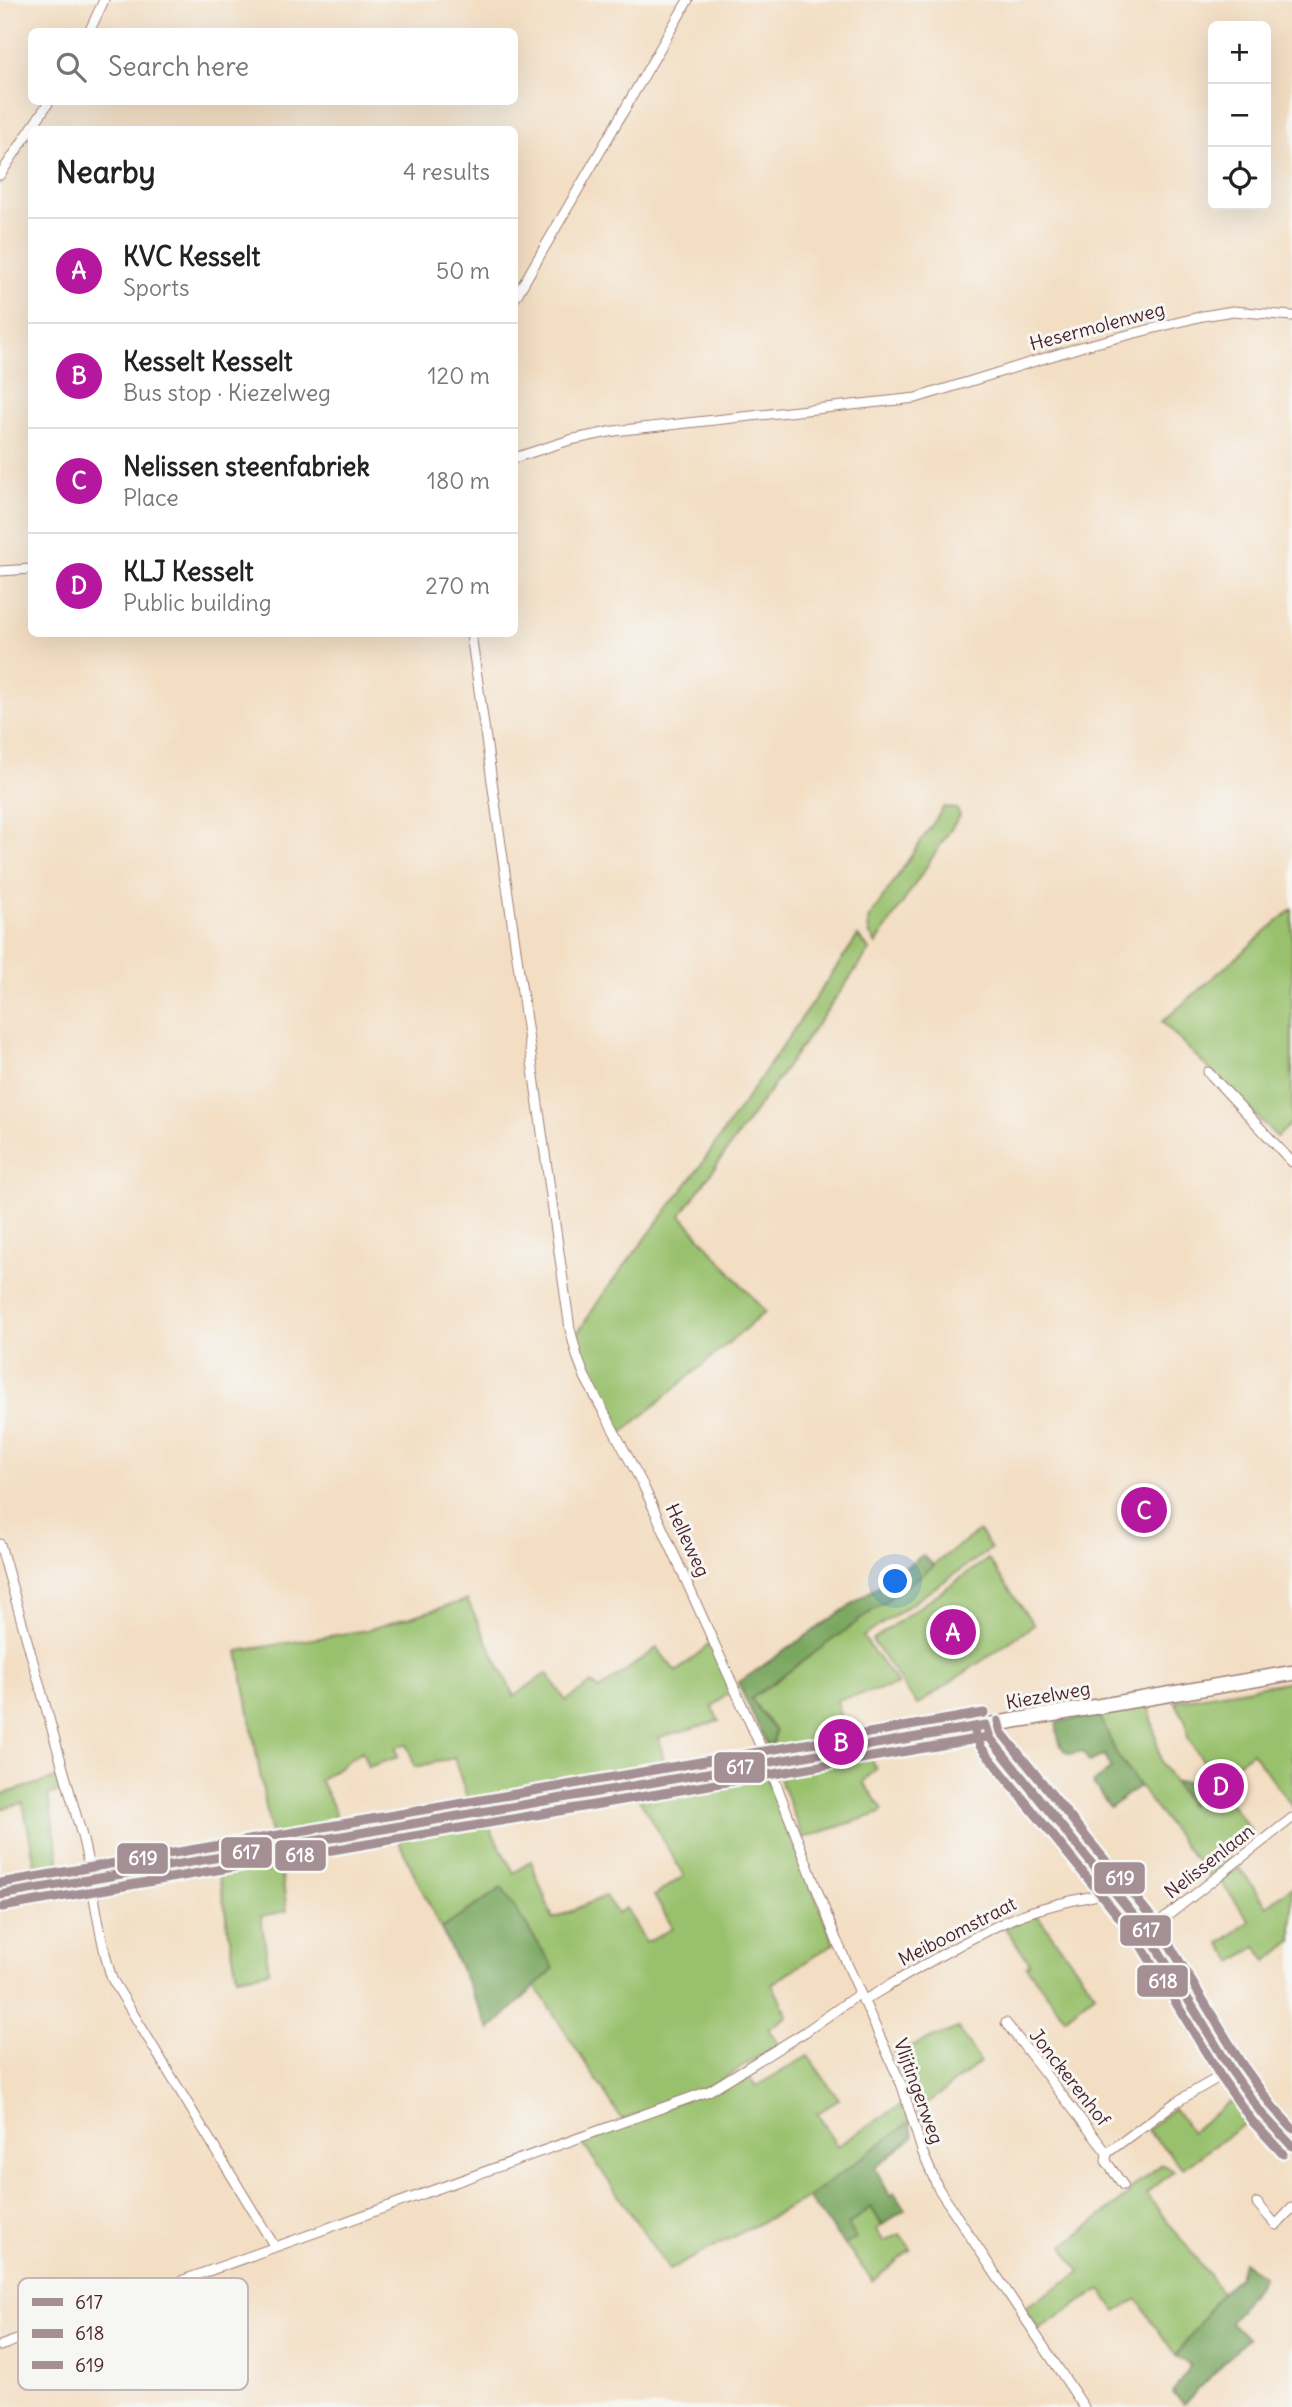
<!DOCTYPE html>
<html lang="en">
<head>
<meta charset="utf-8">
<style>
  :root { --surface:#fff; --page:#f6f6f6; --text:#222; --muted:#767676; --line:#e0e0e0; --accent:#b5179e }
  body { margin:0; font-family:Delius,sans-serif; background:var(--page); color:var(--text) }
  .controls { position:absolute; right:21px; top:21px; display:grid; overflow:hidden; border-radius:10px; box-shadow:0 7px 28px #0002 }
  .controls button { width:63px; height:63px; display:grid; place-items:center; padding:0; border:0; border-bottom:2px solid var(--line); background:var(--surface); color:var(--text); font:35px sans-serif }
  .you { position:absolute; left:896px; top:1582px; width:24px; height:24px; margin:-18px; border:5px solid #fff; border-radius:50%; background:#1a73e8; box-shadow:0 0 0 10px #1a73e833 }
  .badge { display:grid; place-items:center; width:46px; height:46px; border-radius:50%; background:var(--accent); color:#fff; font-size:23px; font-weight:700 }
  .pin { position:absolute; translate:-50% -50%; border:4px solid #fff; box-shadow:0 2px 7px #0006 }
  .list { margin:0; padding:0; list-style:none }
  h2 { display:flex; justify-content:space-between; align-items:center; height:91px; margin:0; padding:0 28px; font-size:30px }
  h2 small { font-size:23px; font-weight:400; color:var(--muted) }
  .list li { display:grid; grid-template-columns:46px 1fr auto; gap:21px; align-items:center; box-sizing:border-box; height:105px; padding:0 28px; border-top:2px solid var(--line) }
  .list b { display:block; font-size:26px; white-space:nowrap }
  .list p { margin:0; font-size:23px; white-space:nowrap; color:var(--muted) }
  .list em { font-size:23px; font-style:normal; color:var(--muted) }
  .icon { flex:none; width:38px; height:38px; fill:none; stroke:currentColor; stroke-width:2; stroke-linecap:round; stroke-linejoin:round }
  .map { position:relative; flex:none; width:1292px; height:2407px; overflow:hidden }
  .search { position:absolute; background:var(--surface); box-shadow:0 7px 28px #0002; left:28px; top:28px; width:490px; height:77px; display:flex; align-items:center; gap:18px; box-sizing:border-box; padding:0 24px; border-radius:10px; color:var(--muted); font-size:26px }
  .panel { position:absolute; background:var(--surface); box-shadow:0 7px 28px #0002; left:28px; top:126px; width:490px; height:511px; border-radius:10px }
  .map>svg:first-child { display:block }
  .green { fill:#99c16d; stroke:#72704c; stroke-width:2 }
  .forest { fill:#7aa760; stroke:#626346; stroke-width:2 }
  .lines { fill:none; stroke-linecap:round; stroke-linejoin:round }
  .street-casing { stroke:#9e7e77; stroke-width:11 }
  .primary-casing { stroke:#9e7e77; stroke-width:17 }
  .street { stroke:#fff; stroke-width:9 }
  .primary { stroke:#fff; stroke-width:14 }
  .bus-1-casing { stroke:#f6f6f2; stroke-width:14 }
  .bus-2-casing { stroke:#f6f6f2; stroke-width:14 }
  .bus-3-casing { stroke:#f6f6f2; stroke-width:14 }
  .bus-1 { stroke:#a48f95; stroke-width:9 }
  .bus-2 { stroke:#a48f95; stroke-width:9 }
  .bus-3 { stroke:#a48f95; stroke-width:9 }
  .labels { text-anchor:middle; stroke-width:6; stroke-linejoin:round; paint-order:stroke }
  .street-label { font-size:19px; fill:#4a1f2b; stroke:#f6f6f2 }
  .key { fill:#f6f6f2; stroke:#c2b6b6; stroke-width:2 }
  .key-label { font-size:19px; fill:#4a1f2b }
  .line-badge { stroke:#f6f6f2; stroke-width:2.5 }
  .badge-label { font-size:19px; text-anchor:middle; font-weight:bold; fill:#fff }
</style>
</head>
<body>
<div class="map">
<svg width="1292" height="2407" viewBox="0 0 1292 2407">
  <rect width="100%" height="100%" fill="#f6f6f2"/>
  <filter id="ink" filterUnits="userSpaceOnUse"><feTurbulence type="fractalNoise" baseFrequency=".0143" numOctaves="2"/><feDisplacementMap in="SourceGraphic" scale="14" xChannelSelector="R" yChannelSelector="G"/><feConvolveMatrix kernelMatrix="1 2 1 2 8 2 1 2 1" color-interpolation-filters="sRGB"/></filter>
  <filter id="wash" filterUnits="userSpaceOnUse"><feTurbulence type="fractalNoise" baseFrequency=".00686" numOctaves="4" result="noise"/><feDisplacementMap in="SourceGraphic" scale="28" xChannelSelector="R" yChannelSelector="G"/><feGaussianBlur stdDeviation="1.57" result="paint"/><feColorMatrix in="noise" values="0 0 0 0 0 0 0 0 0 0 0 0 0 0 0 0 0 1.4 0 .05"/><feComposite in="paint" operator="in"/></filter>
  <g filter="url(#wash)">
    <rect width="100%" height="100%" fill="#f3dec3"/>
    <path class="green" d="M944 807 956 809 960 815 876 944 869 933 868 920Z
      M1292 909V1122L1277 1137 1162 1022Z
      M858 936 870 950 681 1215 765 1312 621 1434 585 1369 575 1337 604 1293 696 1172Z
      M979 1531 991 1549 863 1637 898 1685 837 1700 844 1738 778 1752 771 1751 767 1745 773 1743 775 1731 751 1699Z
      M988 1559 1034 1625 917 1705 872 1640Z
      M467 1600 514 1696 547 1673 566 1701 592 1683 599 1690 657 1648 676 1672 711 1643 733 1689 712 1707 719 1721 659 1737 666 1773 470 1806 454 1758 415 1767 407 1744 396 1747 398 1757 368 1767 362 1751 320 1780 335 1810 338 1829 272 1841 238 1651 367 1630Z
      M1292 1681V1806L1252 1752 1216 1780 1188 1739 1186 1722 1175 1701Z
      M1149 1706 1161 1762 1187 1802 1208 1787 1219 1800 1225 1796 1251 1830 1223 1850 1230 1860 1209 1877 1146 1796 1116 1753 1099 1714Z
      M867 1754 877 1768 863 1782 883 1810 881 1813 803 1838 778 1774 781 1769Z
      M757 1772H764L766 1775 834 1943 772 1984 788 2016 768 2029 779 2044 715 2084 622 2120 535 1985 553 1968 502 1888 441 1929 395 1834 485 1819 514 1873 531 1861 553 1919 605 1896 617 1913 626 1908 646 1943 673 1928 654 1896 684 1876 637 1795Z
      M63 1776 67 1790 48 1795 62 1876 38 1880 23 1803 0 1809V1795Z
      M279 1854 287 1911 261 1916 269 1971 237 1977 217 1865Z
      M1239 1868 1267 1906 1292 1887V1941L1267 1961 1256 1946 1233 1962 1220 1943 1250 1921 1220 1881Z
      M1037 1915 1095 1993 1065 2018 1026 1966 1030 1963 1005 1928Z
      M958 2028 980 2062 916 2113 894 2053Z
      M808 2056 839 2100 817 2113 837 2146 904 2103 910 2122 808 2198 669 2270 582 2142 747 2073 756 2086Z
      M1240 2094 1257 2115 1183 2168 1147 2130 1174 2108 1191 2132Z
      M1162 2164 1174 2171 1146 2194 1209 2275 1221 2293 1176 2356 1137 2299 1116 2311 1101 2289 1039 2329 1024 2308 1080 2272 1063 2246 1127 2196 1131 2189Z
      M871 2207 882 2225 876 2230 884 2242 900 2234 911 2249 873 2281 845 2245 855 2238 848 2225Z"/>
    <path class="forest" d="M923 1555 934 1566 751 1699 775 1731 773 1743 767 1745 738 1683Z
      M1099 1714 1116 1753 1139 1786 1110 1808 1093 1783 1111 1768 1105 1755 1089 1762 1083 1751C1082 1751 1072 1754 1071 1754 1059 1752 1056 1731 1057 1722Z
      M1216 1780 1210 1791 1189 1805 1174 1782Z
      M502 1888 554 1968 490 2030 441 1929Z
      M910 2122 913 2137 875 2168 890 2196 894 2193 906 2209 882 2225 871 2207 848 2225 856 2238 845 2245 808 2198Z
      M1243 2262 1263 2277 1230 2323 1248 2338 1184 2404 1173 2393 1190 2365 1176 2356 1221 2293 1239 2277Z"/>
  </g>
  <g filter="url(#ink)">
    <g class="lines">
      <g class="street-casing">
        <path id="street" d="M89 32 104 0
          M0 175 49 102
          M514 300 688 0
          M514 458 570 440 614 431 916 398 1084 346 1203 316 1233 311 1292 316
          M0 571 32 569
          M471 634 570 1329 577 1356 585 1377 643 1485 768 1763 836 1939 902 2086 922 2151 938 2188 1084 2407
          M1208 1072 1292 1162
          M0 1544 82 1836C94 1883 97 1933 112 1979L275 2247
          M986 1725 990 1738 1147 1932 1231 2070 1262 2114 1292 2146
          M1147 1932 1292 1818
          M863 2001C912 1972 962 1941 1014 1918 1045 1905 1080 1899 1113 1892
          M1006 2023 1107 2153 1176 2102 1231 2070
          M1107 2153 1106 2161 1123 2185
          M1257 2203 1276 2225 1292 2208
          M0 2346 709 2091 805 2032 859 1994"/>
      </g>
      <g class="primary-casing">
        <path id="primary" d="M0 1895 1292 1673"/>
      </g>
      <use href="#street" class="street"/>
      <use href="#primary" class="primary"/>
      <g class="bus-1-casing">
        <path id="bus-1" d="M986 1725 990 1738 1147 1932 1231 2070 1262 2114 1292 2146
          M0 1895 986 1725"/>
      </g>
      <g class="bus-2-casing">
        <path id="bus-2" d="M974 1729 980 1746 1137 1939 1221 2077 1252 2121 1283 2154
          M2 1907 988 1737"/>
      </g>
      <g class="bus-3-casing">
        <path id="bus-3" d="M998 1721 1001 1732 1157 1924 1241 2063 1272 2106 1292 2128
          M0 1883 984 1713"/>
      </g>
      <use href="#bus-1" class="bus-1"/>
      <use href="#bus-2" class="bus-2"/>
      <use href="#bus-3" class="bus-3"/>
    </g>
  </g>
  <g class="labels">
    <g class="street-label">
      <text transform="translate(1097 326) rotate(-15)" y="7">Hesermolenweg</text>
      <text transform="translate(688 1540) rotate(65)" y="7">Helleweg</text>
      <text transform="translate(1048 1695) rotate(-10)" y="7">Kiezelweg</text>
      <text transform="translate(1209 1861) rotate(-38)" y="7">Nelissenlaan</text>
      <text transform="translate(957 1931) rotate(-27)" y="7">Meiboomstraat</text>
      <text transform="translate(1070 2077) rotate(52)" y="7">Jonckerenhof</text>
      <text transform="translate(919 2091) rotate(70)" y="7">Vlijtingerweg</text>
    </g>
  </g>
  <rect x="18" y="2278" width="230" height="112" rx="10" class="key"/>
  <rect x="32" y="2298" width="31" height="8" fill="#a48f95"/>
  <rect x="32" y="2329" width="31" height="9" fill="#a48f95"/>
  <rect x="32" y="2361" width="31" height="8" fill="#a48f95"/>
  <g class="key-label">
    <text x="75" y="2309">617</text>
    <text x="75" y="2340">618</text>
    <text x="75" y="2372">619</text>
  </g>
  <g class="line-badge">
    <rect x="713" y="1751" width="53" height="33" rx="7" fill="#a48f95"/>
    <rect x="220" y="1836" width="53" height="33" rx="7" fill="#a48f95"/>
    <rect x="274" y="1839" width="53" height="33" rx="7" fill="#a48f95"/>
    <rect x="116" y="1842" width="53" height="33" rx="7" fill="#a48f95"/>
    <rect x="1093" y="1861" width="53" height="34" rx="7" fill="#a48f95"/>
    <rect x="1119" y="1914" width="53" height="33" rx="7" fill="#a48f95"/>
    <rect x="1136" y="1964" width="53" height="34" rx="7" fill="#a48f95"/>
  </g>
  <g class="badge-label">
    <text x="740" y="1774">617</text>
    <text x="246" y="1859">617</text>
    <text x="300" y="1862">618</text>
    <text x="143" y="1865">619</text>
    <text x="1120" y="1885">619</text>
    <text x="1146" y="1937">617</text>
    <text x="1163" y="1988">618</text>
  </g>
</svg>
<div class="controls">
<button>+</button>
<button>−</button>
<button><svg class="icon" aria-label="locate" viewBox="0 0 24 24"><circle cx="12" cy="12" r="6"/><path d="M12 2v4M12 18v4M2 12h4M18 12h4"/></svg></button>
</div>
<div class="you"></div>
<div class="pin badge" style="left:953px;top:1632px">A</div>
<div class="pin badge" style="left:841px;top:1742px">B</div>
<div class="pin badge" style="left:1144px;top:1510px">C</div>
<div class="pin badge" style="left:1221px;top:1786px">D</div>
<div class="search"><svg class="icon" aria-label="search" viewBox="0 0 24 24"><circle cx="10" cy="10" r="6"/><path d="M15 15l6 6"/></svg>Search here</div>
<section class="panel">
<h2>Nearby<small>4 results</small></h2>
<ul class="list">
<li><span class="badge">A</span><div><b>KVC Kesselt</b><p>Sports</p></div><em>50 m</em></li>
<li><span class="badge">B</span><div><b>Kesselt Kesselt</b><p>Bus stop · Kiezelweg</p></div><em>120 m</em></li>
<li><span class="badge">C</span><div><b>Nelissen steenfabriek</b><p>Place</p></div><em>180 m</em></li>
<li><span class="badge">D</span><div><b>KLJ Kesselt</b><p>Public building</p></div><em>270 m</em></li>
</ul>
</section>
</div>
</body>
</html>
